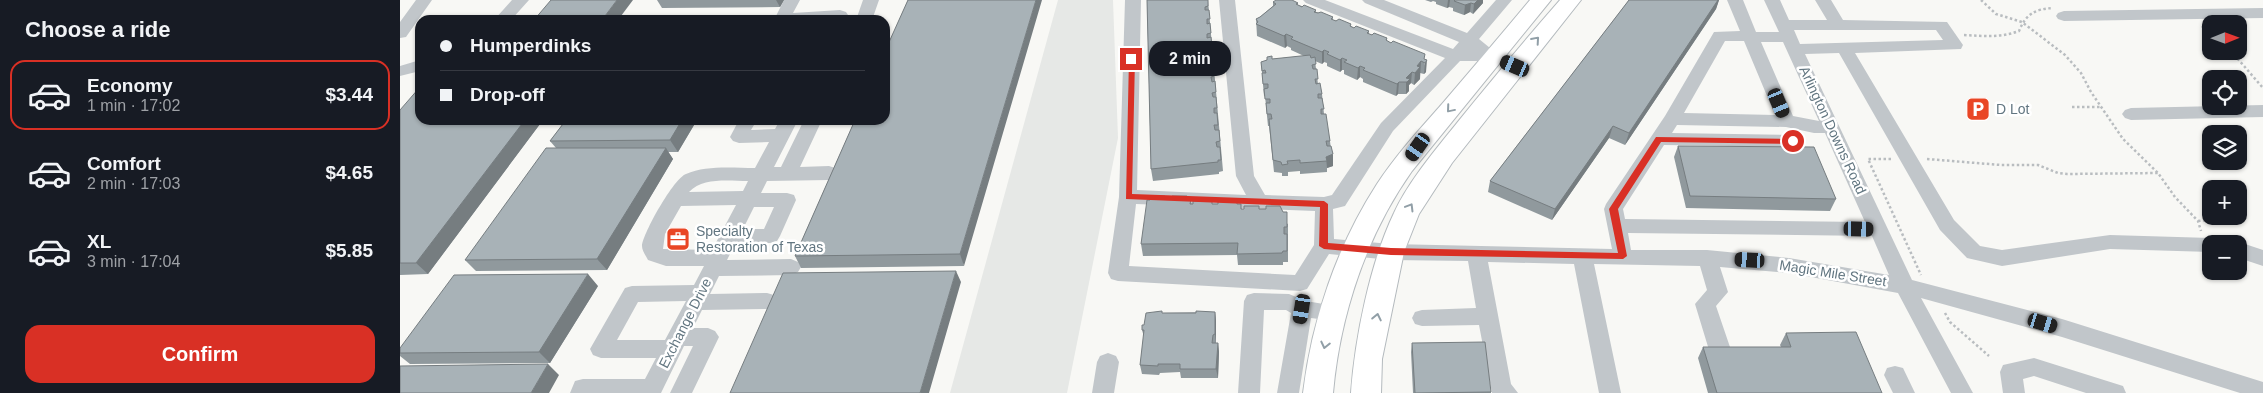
<!DOCTYPE html>
<html lang="en">
<head>
<meta charset="utf-8">
<style>
  body { margin:0; font-family:Arial,sans-serif; background:#242831; color:#f1f3f6; height:100vh; display:flex; flex-direction:column; font-size:19px; white-space:nowrap }
  * { box-sizing:border-box; margin:0 }
  p { font-size:16px; color:#9ea1a6 }
  .icon { flex:none; width:28px; height:28px; fill:none; stroke:currentColor; stroke-width:2; stroke-linecap:round; stroke-linejoin:round }
  .map { position:relative; flex:1; overflow:hidden }
  .details { display:flex; flex-direction:column; background:#171b24; width:400px }
  .details>* { flex:none }
  .guide { position:absolute; left:15px; top:15px; width:475px; height:110px; border-radius:15px; box-shadow:0 1px 4px #0004; display:grid; align-content:center; height:110px; padding:0 25px; background:#171b24 }
  .needle { width:32px; rotate:89deg }
  .buttons { position:absolute; left:1802px; top:15px; display:grid; gap:10px }
  .buttons a { display:grid; place-items:center; width:45px; height:45px; border-radius:10px; background:#171b24; box-shadow:0 1px 4px #0004; font-size:25px }
  .end { position:absolute; width:22px; height:22px; margin:-11px; border:6px solid #d93025; background:#fff; box-shadow:0 0 0 2px #fff }
  .from { border-radius:50% }
  .bubble { position:absolute; height:35px; border-radius:15px; background:#171b24; box-shadow:0 1px 4px #0004; font-size:16px; font-weight:600; line-height:35px; text-align:center }
  .car { position:absolute; width:15px; height:30px; margin:-15px -8px; border-radius:6px; box-shadow:0 0 4px 1px #0007; background:linear-gradient(#222 24%,#8ab4d8 0 40%,#222 0 76%,#8ab4d8 0 86%,#222 0) }
  .guide b { display:flex; align-items:center; gap:18px; height:48px; font-size:19px }
  .guide b+b { border-top:1px solid #363941 }
  .guide i { width:12px; height:12px; background:#f1f3f6 }
  ul { padding:0; list-style:none }
  li { display:flex; align-items:center; gap:15px; height:70px; margin:0 10px 8px; padding:0 15px; border:2px solid transparent; border-radius:15px }
  li div { flex:1 }
  li b { display:block; font-size:19px }
  li em { font-style:normal; font-weight:600 }
  li.on { border-color:#d93025 }
  li>.icon { width:45px; height:45px; stroke-width:1.5 }
  h2 { padding:0 25px; font-size:22px; line-height:60px }
  .cta { display:flex; gap:10px; margin-top:auto; padding:10px 25px }
  .cta a { flex:1; height:58px; border-radius:15px; background:#d93025; color:#fff; font-size:20px; font-weight:600; line-height:58px; text-align:center }
  main { display:flex; flex:1; min-height:0 }
  .map>svg:first-child { display:block }
  .built { fill:#e6e8e6 }
  .lines { fill:none; stroke-linecap:round; stroke-linejoin:round }
  .major-casing { stroke:#b4babe; stroke-width:2 }
  .path { stroke:#b9bdc0; stroke-width:2.5; stroke-dasharray:2.5 2.5; stroke-linecap:butt }
  .minor { fill:#c1c6ca; fill-rule:evenodd }
  .major { fill:#fff; fill-rule:evenodd }
  .wall { fill:#90999d }
  .shaded-wall { fill:#767d80 }
  .building { fill:#a8b2b7; stroke:#767d80 }
  .oneway { stroke:#919fa7 }
  .route { fill:#d93025 }
  .labels { text-anchor:middle; dominant-baseline:central; stroke-width:5; stroke-linejoin:round; paint-order:stroke }
  .poi-label { font-size:14px; fill:#627681; stroke:#fff; text-anchor:start }
  .street-label { font-size:14px; fill:#627681; stroke:#fff }
</style>
</head>
<body>
<main>
<section class="details">
<h2>Choose a ride</h2>
<ul>
<li class="on"><svg class="icon" aria-label="car" viewBox="0 0 24 24"><path d="M5 17H2v-5l4-1 3-4h7l3 4 3 1v5h-3M9 17h6M6 11h13"/><circle cx="7" cy="17" r="2"/><circle cx="17" cy="17" r="2"/></svg><div><b>Economy</b><p>1 min · 17:02</p></div><em>$3.44</em></li>
<li><svg class="icon" aria-label="car" viewBox="0 0 24 24"><path d="M5 17H2v-5l4-1 3-4h7l3 4 3 1v5h-3M9 17h6M6 11h13"/><circle cx="7" cy="17" r="2"/><circle cx="17" cy="17" r="2"/></svg><div><b>Comfort</b><p>2 min · 17:03</p></div><em>$4.65</em></li>
<li><svg class="icon" aria-label="car" viewBox="0 0 24 24"><path d="M5 17H2v-5l4-1 3-4h7l3 4 3 1v5h-3M9 17h6M6 11h13"/><circle cx="7" cy="17" r="2"/><circle cx="17" cy="17" r="2"/></svg><div><b>XL</b><p>3 min · 17:04</p></div><em>$5.85</em></li>
</ul>
<div class="cta"><a>Confirm</a></div>
</section>
<div class="map">
<svg width="1863" height="393" viewBox="0 0 1863 393">
  <rect width="100%" height="100%" fill="#f8f8f5"/>
  <!-- built -->
  <path class="built" d="M658 0H713L718 138 667 393H550Z"/>
  <g class="lines">
    <!-- major casing -->
    <g class="major-casing">
      <path id="major" d="M1130 0H1151L1012 171C966 236 940 315 933 393H903C912 319 937 246 977 184 996 155 1019 130 1042 104 1071 70 1101 35 1130 0Z
        M1160 0H1181L1052 163 1019 214 1004 252 982 359 981 393H951C955 338 970 263 994 213 1008 182 1036 149 1057 123 1091 81 1125 40 1160 0Z"/>
    </g>
    <!-- path -->
    <path class="path" d="M1581 0 1596 14 1622 22 1665 55 1681 73 1691 92 1723 139 1758 173 1775 197 1798 221 1801 231
      M1802 26 1811 35
      M1564 35C1584 36 1600 38 1619 31 1626 14 1635 9 1653 8
      M1831 51 1863 88
      M1672 107H1701
      M1491 159H1468L1521 275
      M1527 159 1601 165H1638L1658 173 1667 174 1758 173
      M1798 221 1831 218
      M1545 313 1550 322 1589 356"/>
    <!-- minor -->
    <path class="minor" d="M16 0H32L6 37 0 38V22Z
      M112 0H129L111 20H94Z
      M384 0H400L393 13 440 10 446 12 448 15 446 18 437 20H376L375 18Z
      M463 0H479L472 20H456Z
      M725 0H741L737 190 846 195 836 176 819 0H835L854 176 865 195 924 197 932 195 981 123 1045 58 906 3 903 0H925L1053 49 1059 42 965 3 962 0H984L1067 33 1096 0H1112L1079 39 1101 57 1099 61H1060L993 131 945 206 933 209 934 239 991 244 1212 249 1204 209 1206 204 1265 116 1314 32 1340 31 1327 0H1343L1356 32H1379L1364 0H1380L1389 20H1427L1415 0H1431L1443 20 1547 22 1563 45 1561 49 1455 53 1554 220 1580 246 1602 250 1710 235 1811 238 1818 240 1820 244H1811V252L1710 249 1602 266 1567 258 1540 230 1439 53 1405 54 1512 280 1662 319 1863 382V393H1840L1662 337 1521 298 1573 393H1551L1498 293 1389 273 1320 267 1328 292 1316 306 1331 350 1328 356 1320 359 1312 356 1309 350 1295 304 1307 290 1300 266 1194 264 1221 393H1199L1174 264 1088 262 1111 384 1118 393H1092L1079 325 1022 326 1015 324 1012 318 1015 312 1022 310 1076 308 1068 261 991 260 929 254 907 289 900 291 718 281 711 279 708 273 719 197ZM1394 30H1536L1543 40 1400 44ZM1325 41H1344L1375 115 1284 113ZM1361 42H1383L1419 121 1393 116ZM1277 125 1386 127 1414 133H1425L1465 222 1225 219 1223 209 1264 145 1393 147 1399 145 1402 141 1399 137 1393 135 1272 133ZM736 204 915 211 914 245 895 275 729 266ZM1228 233 1472 236 1489 275 1389 258 1307 250H1231Z
      M1863 8V18L1664 21 1658 19 1656 16 1658 13 1664 11Z
      M20 60V71L0 76V66Z
      M1863 105V117L1731 120 1725 118 1722 114 1725 110 1731 108Z
      M339 120H357L351 130 375 129 380 120H398L374 167H381L404 120H422L400 167 429 166 435 168 438 173 435 178 429 180 367 181 361 193H387L394 195 396 200 380 236 377 241 370 243 335 244 327 260 391 259 398 262 401 267 398 272 391 275 319 276 310 294 367 293 374 295 377 301 374 307 367 309 302 310 293 328H308L315 331 319 337 292 393H270L293 346H284L261 393H170L175 381 183 379H245L256 358H201L193 355 190 349 225 288 232 286 294 285 304 266H266L248 260C246 256 242 251 242 246 243 233 274 178 286 174 306 165 333 168 355 168L369 142 339 143 333 141 330 137ZM348 181 343 191 289 192C303 177 329 181 348 181ZM336 205 312 250 263 249 265 234 281 206ZM354 207H374L364 229H343ZM286 301 265 340H217L238 302Z
      M1839 242 1863 250V266L1839 258V244H1835Z
      M854 293 889 294 906 301 941 307 944 313 941 319 934 321 911 318 899 393H877L891 313 886 310H864L860 393H838L844 301 847 295Z
      M708 353 716 356 719 362 714 393H692L697 362 700 356Z
      M1634 358 1723 386 1726 393H1686L1634 376 1623 379 1625 393H1603L1600 372 1603 365Z
      M1495 366 1503 368 1515 393H1493L1484 375 1487 368Z"/>
    <!-- major -->
    <use href="#major" class="major"/>
  </g>
  <!-- wall -->
  <path class="wall" d="M257 0H384L380 7 262 8Z
    M508 0 564 266 401 268 395 256Z
    M747 0H808L823 171 819 172V174L753 181 751 169Z
    M1025 0H1083V3L1073 14 1070 12 1064 15 1053 11V8L1049 7 1047 8 1036 4V2L1033 1 1031 2Z
    M1229 0H1319L1316 9 1225 145 1209 138 1152 220 1088 192 1090 181Z
    M873 2 898 3V5L916 10V12L933 17V20L951 24V26L954 28 969 31V34L987 38V41L1024 59 1026 72 1024 74 1020 73V79L1014 85 1011 83 1009 85V91L1006 94H998L996 96 963 82V79L960 77 957 80 944 74V70H942L940 72 927 66V63L924 62 922 64 915 61 918 84 922 94 924 114 930 141 933 166 927 168V172L900 174V171L888 172V176H882V173L874 172 869 126H868L865 96H864L861 62 872 59 904 56 891 50V48L887 46 885 48 857 36 856 19 860 17 873 6Z
    M0 110 20 120H143L28 274 0 275Z
    M166 120H297L278 152H268L273 159 207 270 76 271 65 260 156 148 150 141Z
    M1278 146 1436 199 1430 211 1286 208 1274 157Z
    M765 196V199H787L792 204 812 201V204H837L842 209H859L888 224V262H883V265H838L837 255 743 256 741 244 750 200Z
    M198 286 150 363 10 364 0 356V348Z
    M815 312 816 321V343H818L819 352 818 378H781L780 372 760 373 759 375 742 374 740 365 744 337 742 330 744 325 763 313Z
    M1386 333 1482 393H1308L1298 358 1303 347H1381L1380 345Z
    M1012 343 1091 392V393H1013L1011 352Z"/>
  <!-- shaded-wall -->
  <path class="shaded-wall" d="M217 0H233L218 20H202Z
    M376 0H384L380 7Z
    M636 0H642L564 266 560 254Z
    M1048 0H1050L1049 7 1047 8Z
    M1078 0H1083V3L1073 14 1074 4Z
    M1318 0H1319L1316 9 1225 145 1229 133Z
    M1071 3 1070 12 1064 15 1065 5Z
    M886 34 887 46 885 48 884 36Z
    M924 50V62L922 64V52Z
    M942 58V70L940 72V60Z
    M1027 60 1026 72 1024 74 1025 63Z
    M1021 61 1020 79 1014 85 1015 73 1017 66Z
    M960 66V77L957 80 958 68Z
    M1012 72 1011 83 1009 85V91L1006 94V78Z
    M999 82 998 94 996 96 997 84Z
    M125 120H143L28 274 16 263Z
    M282 120H297L278 152 270 140Z
    M1213 126 1209 138 1152 220 1155 209Z
    M266 148 273 159 207 270 197 259Z
    M933 154V166L927 168 926 157Z
    M556 271 561 282 529 393H520Z
    M188 274 198 286 150 363 139 352Z
    M815 312 816 321V343L815 334Z
    M818 343 819 352 818 378 816 369Z
    M148 364 159 375 149 393H131Z"/>
  <!-- building -->
  <path class="building" d="M151 0H217L202 20H134Z
    M508 0H636L560 254 395 256 455 120H485V51Z
    M747 0H808V6L805 7V10H809L810 19H807V24L810 23 811 33 807 34V38L811 37 812 47H809L810 52 812 51 814 76 811 77 812 82 815 81 816 92 812 93 813 97H816L817 108H814V113H817L818 125H814L815 130H819L820 141 816 142 817 147H820L821 160H818V162L751 169Z
    M876 0H892L898 3 896 4 902 7 904 5 916 10 914 12 918 13 921 12 933 17 931 19 936 21 939 19 951 24 950 26 954 28 956 26 969 31 967 33 972 35 974 33 987 38 986 40 991 43 993 41 1025 54 1024 59 1027 60 1025 63 1021 61 1017 66 1020 67 1015 73 1012 72 1006 78 1010 79 1007 82H999L997 84 963 70 965 68 960 66 958 68 944 62 947 60 942 58 940 60 927 54 929 52 924 50 922 52 891 39 893 37 886 34 884 36 856 24 858 22 856 19 860 17 876 4 873 2Z
    M1055 0H1078L1074 4 1071 3 1065 5 1054 1Z
    M1229 0H1318L1229 133 1213 126 1155 209 1090 181Z
    M366 16 364 20H238L240 17Z
    M910 55 911 58 915 57 916 64 912 65 913 69H917L918 79H915L916 84 920 83 922 94H918V98H922L924 109H921V114H926L930 141H926L927 146H931L933 154 926 157 927 161 900 163V160L887 161 888 164 882 165 881 162 873 160 869 119H872L871 114H867L866 103H870V99H865L864 89 868 88V84H863L862 73H866L865 70 862 71 861 62 867 60V57L872 56V59Z
    M20 87V120H125L16 263H0V110Z
    M166 120H282L270 140 150 141Z
    M1278 146 1414 147 1436 199 1290 196Z
    M146 148H266L197 259 65 260Z
    M750 196H765L764 199H771L772 196H787L786 199H791L790 204H793V201H812V204H818V201L837 200V204H841V209H844V206H859V209H866V206H880L883 212H887V227H884V234H887V251H883L882 253 837 254 838 243 741 244 747 200H750Z
    M556 271 520 393H330L383 273Z
    M188 274 139 352 0 353V348L54 275Z
    M762 311V313H796V311L815 312V334L813 335 812 343H818L816 369H780V364H758V366L740 365 744 330H742V325H744L746 313Z
    M1456 332 1482 393H1317L1303 347H1391L1386 333Z
    M1085 342 1091 392 1015 393 1012 343Z
    M148 364 131 393H0V366Z"/>
  <!-- one-way arrows -->
  <defs><path id="oneway-chevron" d="M-2-3.5L2.5 0L-2 3.5" fill="none" stroke-width="1.6" stroke-linecap="round" stroke-linejoin="round" transform="scale(1.25)"/></defs>
  <g class="oneway">
    <use href="#oneway-chevron" transform="translate(1136 40) rotate(-49)"/>
    <use href="#oneway-chevron" transform="translate(1050 109) rotate(130)"/>
    <use href="#oneway-chevron" transform="translate(1010 207) rotate(-59)"/>
    <use href="#oneway-chevron" transform="translate(977 317) rotate(-78)"/>
    <use href="#oneway-chevron" transform="translate(925 345) rotate(103)"/>
  </g>
  <!-- route -->
  <path class="route" d="M729 57 735 59 732 194 924 201 928 204V243L991 248 1218 253 1209 209 1256 137 1393 139 1397 141 1393 144 1261 142 1218 209 1227 256 1223 259 991 255 924 249 919 246 920 207 726 199Z"/>
  <!-- icons -->
  <defs>
    <g id="parking-square" transform="scale(1.25)"><rect x="-9" y="-9" width="18" height="18" rx="4" fill="#e94625" stroke="#fff"/><path d="M-3.5-5.5H1a3.5 3.5 0 0 1 0 7H-1V5.5H-3.5ZM-1-3.4V-.6H.8a1.4 1.4 0 0 0 0-2.8Z" fill="#fff"/></g>
    <g id="office-square" transform="scale(1.25)"><rect x="-9" y="-9" width="18" height="18" rx="4" fill="#e94625" stroke="#fff"/><path d="M-6-3h4V-5.5h4V-3h4V5H-6ZM-1-4.5V-3h2v-1.5ZM-6 0V1H6V0Z" fill="#fff"/></g>
  </defs>
  <g fill-rule="evenodd">
    <use href="#parking-square" x="1578" y="109"/>
    <use href="#office-square" x="278" y="239"/>
  </g>
  <g class="labels">
    <!-- poi labels -->
    <g class="poi-label">
      <text x="1596" y="109">D Lot</text>
      <text x="296" y="231">Specialty<tspan x="296" dy="16">Restoration of Texas</tspan></text>
    </g>
    <!-- street labels -->
    <g class="street-label">
      <text transform="translate(1433 130) rotate(65)">Arlington Downs Road</text>
      <text transform="translate(1433 273) rotate(9)">Magic Mile Street</text>
      <text transform="translate(285 323) rotate(-63)">Exchange Drive</text>
    </g>
  </g>
</svg>
<div class="buttons">
<a><svg class="needle" viewBox="-14 -14 28 28"><path d="M0-13l5 13h-10z" fill="#e53935"/><path d="M0 13l5-13h-10z" fill="#9ea1a6"/></svg></a>
<a><svg class="icon" aria-label="locate" viewBox="0 0 24 24"><circle cx="12" cy="12" r="6"/><path d="M12 2v4M12 18v4M2 12h4M18 12h4"/></svg></a>
<a><svg class="icon" aria-label="layers" viewBox="0 0 24 24"><path d="M12 4l9 5-9 5-9-5zM3 14l9 5 9-5"/></svg></a>
<a>+</a>
<a>−</a>
</div>
<i class="end from" style="left:1393px;top:141px"></i>
<i class="end" style="left:731px;top:59px"></i>
<div class="bubble" style="left:749px;top:41px;width:82px">2 min</div>
<i class="car" style="left:1115px;top:66px;rotate:293deg"></i>
<i class="car" style="left:1379px;top:103px;rotate:157deg"></i>
<i class="car" style="left:1018px;top:147px;rotate:215deg"></i>
<i class="car" style="left:1459px;top:229px;rotate:91deg"></i>
<i class="car" style="left:1350px;top:260px;rotate:273deg"></i>
<i class="car" style="left:902px;top:309px;rotate:189deg"></i>
<i class="car" style="left:1643px;top:323px;rotate:107deg"></i>
<div class="guide">
<b><i class="from"></i>Humperdinks</b>
<b><i></i>Drop-off</b>
</div>
</div>
</main>
</body>
</html>
